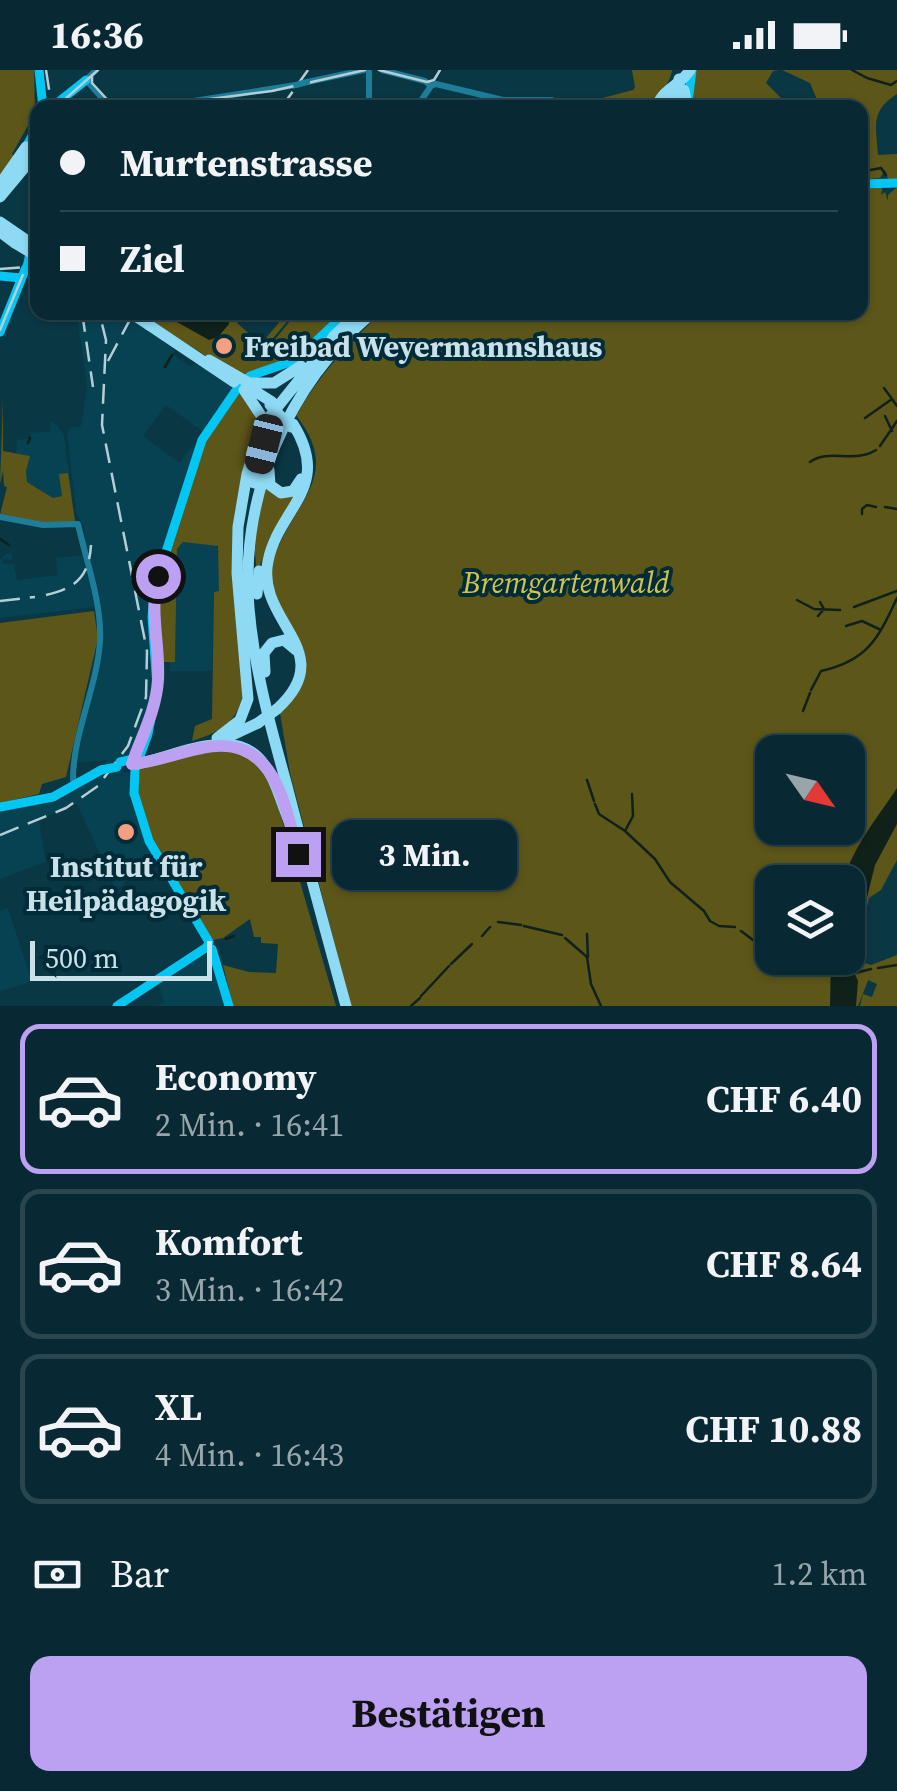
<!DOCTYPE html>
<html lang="de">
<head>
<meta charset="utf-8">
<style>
  body { margin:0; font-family:"Source Serif 4",serif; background:#11313b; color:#f1f3f6; height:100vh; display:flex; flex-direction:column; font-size:38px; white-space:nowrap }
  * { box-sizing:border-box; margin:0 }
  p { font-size:32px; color:#98a6ac }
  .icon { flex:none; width:55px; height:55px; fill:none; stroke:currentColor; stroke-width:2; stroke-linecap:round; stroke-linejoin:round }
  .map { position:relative; height:936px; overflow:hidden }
  .side { display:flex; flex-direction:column; background:#082933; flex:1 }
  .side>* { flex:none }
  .hud { position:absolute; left:30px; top:30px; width:838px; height:220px; border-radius:20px; box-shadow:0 2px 8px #0004,0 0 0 2px #29454e; display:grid; align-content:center; height:220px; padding:0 30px; background:#082933 }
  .needle { width:65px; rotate:124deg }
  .fabs { position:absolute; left:755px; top:665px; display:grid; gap:20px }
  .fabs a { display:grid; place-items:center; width:110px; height:110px; border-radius:20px; background:#082933; box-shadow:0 2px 8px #0004,0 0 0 2px #29454e; font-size:50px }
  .scale { position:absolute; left:30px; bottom:25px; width:182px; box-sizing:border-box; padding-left:10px; border:5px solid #cbe1e9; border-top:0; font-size:28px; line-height:35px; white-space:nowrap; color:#cbe1e9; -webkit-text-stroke:8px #002c39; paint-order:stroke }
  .end { position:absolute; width:45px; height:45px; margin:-22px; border:12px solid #bca0f2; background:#111; box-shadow:0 0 0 5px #111 }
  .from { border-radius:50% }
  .bubble { position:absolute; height:70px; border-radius:20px; background:#082933; box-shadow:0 2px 8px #0004,0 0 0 2px #29454e; font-size:32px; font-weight:700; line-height:70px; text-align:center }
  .car { position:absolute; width:30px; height:60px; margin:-30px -15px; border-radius:12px; box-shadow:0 0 8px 2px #0007; background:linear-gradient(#222 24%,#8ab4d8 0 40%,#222 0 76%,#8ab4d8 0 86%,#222 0) }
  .hud b { display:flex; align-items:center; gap:35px; height:95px; font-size:38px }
  .hud b+b { border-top:2px solid #29454e }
  .hud i { width:25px; height:25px; background:#f1f3f6 }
  ul { padding:18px 0 0; list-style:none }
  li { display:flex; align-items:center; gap:30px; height:150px; margin:0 20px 15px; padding:0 10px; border:5px solid #29454e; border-radius:20px }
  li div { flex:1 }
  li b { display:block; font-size:38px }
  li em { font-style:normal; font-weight:700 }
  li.active { border-color:#bca0f2 }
  li>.icon { width:90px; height:90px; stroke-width:1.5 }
  .pay { display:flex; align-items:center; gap:25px; height:110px; padding:0 30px; font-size:38px }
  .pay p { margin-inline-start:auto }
  .action { display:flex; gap:20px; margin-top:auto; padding:20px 30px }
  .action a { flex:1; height:115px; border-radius:20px; background:#bca0f2; color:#111; font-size:40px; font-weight:700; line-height:115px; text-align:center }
  .status { display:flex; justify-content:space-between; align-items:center; height:70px; padding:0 50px; background:#082933; direction:ltr }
  .status svg { height:28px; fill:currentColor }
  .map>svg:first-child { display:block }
  .built { fill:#064252 }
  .green { fill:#5d5619; fill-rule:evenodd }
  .water { fill:#0f2119 }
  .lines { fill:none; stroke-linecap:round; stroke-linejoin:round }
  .stream { stroke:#0f2119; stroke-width:2.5 }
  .minor { stroke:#1e7e9a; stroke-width:6 }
  .major { stroke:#03c6f3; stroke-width:9 }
  .highway { stroke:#8edaf4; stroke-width:11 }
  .tram { stroke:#b5ced6; stroke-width:2.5 }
  .rail { stroke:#b5ced6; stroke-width:2.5; stroke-dasharray:20 10; stroke-linecap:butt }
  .minor-bridge { stroke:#1e7e9a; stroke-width:6 }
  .major-bridge { stroke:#03c6f3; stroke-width:9 }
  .highway-bridge { stroke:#8edaf4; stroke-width:11 }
  .route { stroke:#bca0f2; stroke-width:12 }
  .poi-dot { fill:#f2a080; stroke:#002c39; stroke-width:4 }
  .labels { text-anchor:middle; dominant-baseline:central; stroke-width:8; stroke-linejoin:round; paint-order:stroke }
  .poi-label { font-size:30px; font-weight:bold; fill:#cbe1e9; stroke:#002c39; text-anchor:start }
  .park-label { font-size:30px; font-style:italic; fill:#d3c448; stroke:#002c39 }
</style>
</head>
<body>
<div class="status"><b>16:36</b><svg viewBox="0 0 49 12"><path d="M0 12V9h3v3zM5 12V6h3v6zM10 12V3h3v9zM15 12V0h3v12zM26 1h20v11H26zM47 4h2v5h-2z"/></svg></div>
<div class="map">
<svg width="897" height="936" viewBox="0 0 897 936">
  <rect width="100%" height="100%" fill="#0a3744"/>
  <!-- built -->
  <path class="built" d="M61 243H137L179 273 172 284 190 296 198 293 238 318 205 363 166 335 143 366 180 393 191 377 197 382 189 404 148 645 131 683 123 687 114 700 128 703 130 720 157 789 121 806 125 815 115 819 77 733 39 750 46 792 0 809V739L56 732 88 713 108 690 73 693 100 570 91 515 94 537 0 548V490L6 483 13 484 11 490 3 489V494H14L17 510 58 505 56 488 83 485 85 459 76 441 67 363 70 358 81 356 87 315 78 253 60 246Z
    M50 351 56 354 64 365 72 425 53 428 27 412 26 389 16 384 17 370 31 368V363L51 361Z
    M183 472 214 474 219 480V522L214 523 212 601H170V592H175L177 479Z
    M8 838 31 909 25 914 0 921V841Z
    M209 882 227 936H156L164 933 159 914Z"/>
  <!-- green -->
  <path class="green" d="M0 0H34L35 43 12 84 16 88 0 111Z
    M632 0H672C670 16 657 23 652 37L570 38 576 30H595L633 20 635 17Z
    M695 0H779L773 1 766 13 790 37 690 38Z
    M782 0H897V24C870 41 876 56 878 85L897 84V111L888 109 885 100 880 108 860 110V103L866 101 860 99V38L814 37 816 27 810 13Z
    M883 116 881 125 885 122 888 131V125L897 117V790L881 820 869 828 855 890 871 895 897 885V936H860L863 924 872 927 877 914 868 910 871 903 858 936H351L290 703 280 643C345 581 266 557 270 498 271 490 275 484 278 477 301 426 340 402 296 345 320 305 347 274 381 243L860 242V117ZM772 682H848V758H772ZM772 812H848V888H772Z
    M137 242 241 243 237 253 261 274 287 243 290 248 264 279 260 275 258 277 265 282 290 251 292 243H345L295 289 237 306Z
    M239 321 257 344 259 355 236 442 245 617C237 652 226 660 192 671L195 656 212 649 214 522 219 521 218 476 183 472 177 479 175 592H161L156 565 155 530 205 369Z
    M3 327V381L30 386 26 401 27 412 53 428 62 426 59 404 68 403 75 451 54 454 0 445 7 417 4 416 3 401 0 414Z
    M303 413 269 469 257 505 254 472 264 418 272 420Z
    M94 541 98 568 66 707 42 714 39 724 0 733V553Z
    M224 680C255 684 260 696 274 722L336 936H233L223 895 249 902 276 903 278 874 261 873V867H254L250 849 223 868 213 870C182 821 127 760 140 698L185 684Z"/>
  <!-- water -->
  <path class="water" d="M179 242 227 243 229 254 218 267 209 270 177 252Z
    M897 718V754L875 795 856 872 853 900 858 911 856 936H830L831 888H848V812H843C854 775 876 750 897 718Z"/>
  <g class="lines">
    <!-- stream -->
    <path class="stream" d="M852 0 867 8 891 15 897 11
      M860 102 881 98 886 105
      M165 297 172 285
      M884 318 892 329
      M885 346 892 361
      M865 348 892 329 897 336
      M28 373 30 368
      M880 376 897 351
      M810 392C829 378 854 394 876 380
      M885 437 897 439
      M862 444V439L867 435 876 437
      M0 469 9 475
      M797 530 814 539 840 540
      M854 537 897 521
      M818 546 824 539 820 532
      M846 556 862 551 881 560
      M811 620 821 601C867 591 878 569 897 528
      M803 641 810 623
      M587 710 594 731
      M632 724 633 746 625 761 655 789 670 812 704 841 710 851 719 856 735 857
      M595 734 599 744 625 761
      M498 852 521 855
      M524 856 562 865
      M741 861 757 873 772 867
      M587 864 588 887
      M482 866 490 857
      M565 868 587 887 591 914 601 936
      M226 869 234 866
      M451 894 472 874
      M878 898 897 895
      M855 903 871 899
      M421 926 449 896
      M411 936 420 928"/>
    <!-- minor -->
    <path class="minor" d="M96 0 86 10 111 38
      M382 0 425 11 431 16
      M369 2V38
      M307 12 364 0
      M187 32 296 15
      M137 38 191 32
      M416 38 431 16 436 14 503 30H552L564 38
      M0 447 43 455 78 454C86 491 102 533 100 571 97 618 73 662 73 710"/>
    <!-- major -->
    <path class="major" d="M39 0 43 38
      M688 32 692 0
      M51 38 86 10
      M25 79 38 55
      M860 114 897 113
      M28 193 38 143
      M0 206 21 208
      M0 262 25 200
      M120 692 138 688
      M134 723 149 771 209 872
      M134 724 135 700 148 664 157 617 152 547 155 516 202 370 241 313 250 306 296 290 347 242
      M0 737 53 727 101 700
      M207 876 212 879 229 936
      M117 936 207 877"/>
    <!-- highway -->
    <path class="highway" d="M670 19 677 17 684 20 687 35
      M656 38C663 18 680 16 690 0
      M670 38 677 20
      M0 114 26 77
      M0 127 25 97 38 74
      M0 162 15 173
      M149 255 234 312
      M333 267 359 242
      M249 313H274L301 296
      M247 316 272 332
      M244 320 262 347
      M269 400 270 415 281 423 293 421 301 409
      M254 413 264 369
      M265 602 264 583 272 573 284 570 296 580
      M277 639C341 581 255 552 268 491 279 437 333 418 293 354
      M217 668 240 650 248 629 237 503 238 457 247 404 256 374 271 345 336 264
      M226 668 258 653
      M137 694C174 687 235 654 263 693 276 710 281 732 289 751
      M346 936C326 863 306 790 287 716 271 658 254 599 249 538 240 425 287 316 373 242"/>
    <!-- tram -->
    <path class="tram" d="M379 0 427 12 434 10 440 0
      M92 5V13L115 38
      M55 38 98 0
      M141 38 272 21 365 0
      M38 59 29 87 38 106
      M0 260 29 190 37 157 38 125"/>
    <!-- rail -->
    <path class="rail" d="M46 0 52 38
      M281 38 308 0
      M0 199 38 196
      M82 242 93 317
      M108 291 134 242
      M46 525C76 518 89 507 91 475
      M0 531 35 527
      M0 765 66 738 98 716 128 676 146 627 147 581 102 355 106 270 99 242"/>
    <!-- minor-bridge -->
    <path class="minor-bridge" d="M296 15 307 12"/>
    <!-- major-bridge -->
    <path class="major-bridge" d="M25 200 28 194
      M101 700 117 697"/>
    <!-- highway-bridge -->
    <path class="highway-bridge" d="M677 20 679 9
      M0 152 38 178
      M15 173 38 187
      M129 242 149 255
      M209 290 249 313
      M270 335 291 357
      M262 347 264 369
      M257 524 259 501
      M258 653 277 639"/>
  </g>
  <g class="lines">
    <!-- route -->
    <path class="route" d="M158 506C149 542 160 574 158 610 156 641 142 665 132 694 156 692 179 682 202 678 273 663 284 730 298 784"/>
  </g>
  <!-- markers -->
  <g class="poi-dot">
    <circle cx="224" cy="276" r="10"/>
    <circle cx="126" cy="762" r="10"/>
  </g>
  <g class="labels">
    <!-- poi labels -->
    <g class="poi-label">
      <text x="244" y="276">Freibad Weyermannshaus</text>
      <text x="126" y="796" text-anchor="middle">Institut für<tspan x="126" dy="34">Heilpädagogik</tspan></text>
    </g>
    <!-- park labels -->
    <g class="park-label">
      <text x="566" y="512">Bremgartenwald</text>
    </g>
  </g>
</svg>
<div class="fabs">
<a><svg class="needle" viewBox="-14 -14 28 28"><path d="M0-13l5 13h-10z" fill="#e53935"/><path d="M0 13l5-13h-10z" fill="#98a6ac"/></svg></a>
<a><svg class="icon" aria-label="layers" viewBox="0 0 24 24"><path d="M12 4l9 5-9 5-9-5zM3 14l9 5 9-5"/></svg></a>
</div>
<div class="scale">500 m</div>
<i class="end from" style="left:158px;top:506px"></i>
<i class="end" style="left:298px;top:784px"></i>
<div class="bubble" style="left:332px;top:750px;width:185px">3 Min.</div>
<i class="car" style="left:264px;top:374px;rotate:194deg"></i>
<div class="hud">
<b><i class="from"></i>Murtenstrasse</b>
<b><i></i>Ziel</b>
</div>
</div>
<section class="side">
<ul>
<li class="active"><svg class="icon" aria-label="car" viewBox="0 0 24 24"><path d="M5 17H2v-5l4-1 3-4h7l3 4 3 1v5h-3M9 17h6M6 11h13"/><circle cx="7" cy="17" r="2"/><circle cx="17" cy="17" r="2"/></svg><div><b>Economy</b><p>2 Min. · 16:41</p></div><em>CHF 6.40</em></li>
<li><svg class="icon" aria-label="car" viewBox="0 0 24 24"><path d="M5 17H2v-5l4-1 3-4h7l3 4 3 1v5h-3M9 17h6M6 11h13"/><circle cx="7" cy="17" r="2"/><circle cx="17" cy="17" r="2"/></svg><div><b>Komfort</b><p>3 Min. · 16:42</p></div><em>CHF 8.64</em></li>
<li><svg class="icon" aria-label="car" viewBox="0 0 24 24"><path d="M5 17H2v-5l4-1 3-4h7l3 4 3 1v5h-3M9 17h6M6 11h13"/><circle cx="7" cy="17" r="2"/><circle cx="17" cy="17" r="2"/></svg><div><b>XL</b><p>4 Min. · 16:43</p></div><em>CHF 10.88</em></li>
</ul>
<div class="pay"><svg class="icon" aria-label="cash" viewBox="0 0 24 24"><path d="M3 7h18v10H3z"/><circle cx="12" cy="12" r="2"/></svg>Bar<p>1.2 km</p></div>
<div class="action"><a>Bestätigen</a></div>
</section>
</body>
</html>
